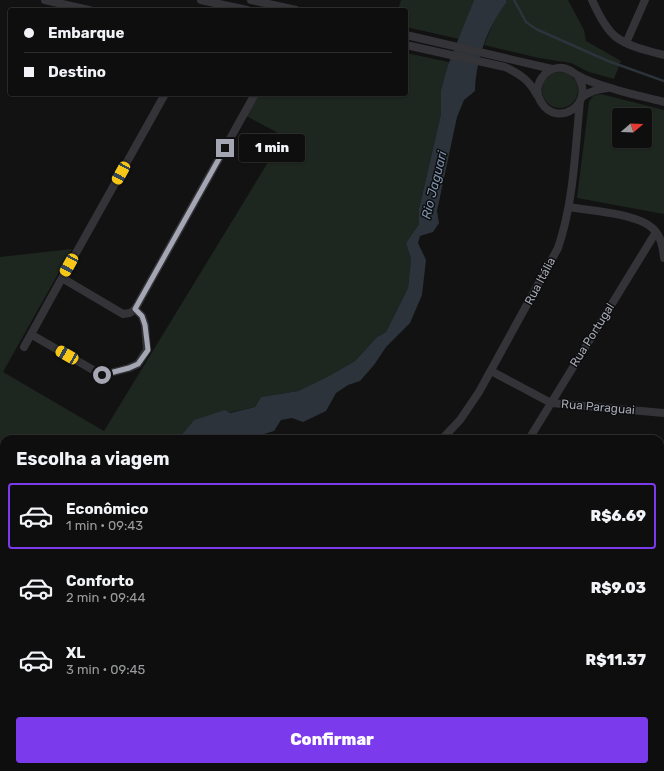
<!DOCTYPE html>
<html lang="pt">
<head>
<meta charset="utf-8">
<style>
  body { margin:0; font-family:Rubik,sans-serif; background:#1c1c1c; color:#f1f3f6; height:100vh; display:flex; flex-direction:column; font-size:15px; white-space:nowrap }
  * { box-sizing:border-box; margin:0 }
  p { font-size:13px; color:#9b9c9e }
  .icon { flex:none; width:22px; height:22px; fill:none; stroke:currentColor; stroke-width:2; stroke-linecap:round; stroke-linejoin:round }
  .map { position:relative; flex:1; overflow:hidden }
  .drawer { position:absolute; left:0px; top:435px; width:664px; height:336px; display:flex; flex-direction:column; background:#0e0e0e; border-radius:12px 12px 0 0; box-shadow:0 1px 3px #0004,0 0 0 1px #2e2e2e }
  .drawer>* { flex:none }
  .hud { position:absolute; left:8px; top:8px; width:400px; height:88px; border-radius:4px; box-shadow:0 1px 3px #0004,0 0 0 1px #2e2e2e; display:grid; align-content:center; height:88px; padding:0 16px; background:#0e0e0e }
  .needle { width:26px; rotate:71deg }
  .fabs { position:absolute; left:612px; top:108px; display:grid; gap:8px }
  .fabs a { display:grid; place-items:center; width:40px; height:40px; border-radius:4px; background:#0e0e0e; box-shadow:0 1px 3px #0004,0 0 0 1px #2e2e2e; font-size:20px }
  .end { position:absolute; width:18px; height:18px; margin:-9px; border:5px solid #a4a7b3; background:#111; box-shadow:0 0 0 2px #111 }
  .from { border-radius:50% }
  .bubble { position:absolute; height:28px; border-radius:4px; background:#0e0e0e; box-shadow:0 1px 3px #0004,0 0 0 1px #2e2e2e; font-size:13px; font-weight:800; line-height:28px; text-align:center }
  .car { position:absolute; width:12px; height:24px; margin:-12px -6px; border-radius:5px; box-shadow:0 0 3px 1px #0007; background:linear-gradient(#f5c518 24%,#345 0 40%,#f5c518 0 76%,#345 0 86%,#f5c518 0) }
  .hud b { display:flex; align-items:center; gap:14px; height:38px; font-size:15px }
  .hud b+b { border-top:1px solid #2e2e2e }
  .hud i { width:10px; height:10px; background:#f1f3f6 }
  ul { padding:0; list-style:none }
  li { display:flex; align-items:center; gap:12px; height:66px; margin:0 8px 6px; padding:0 8px; border:2px solid transparent; border-radius:4px }
  li div { flex:1 }
  li b { display:block; font-size:15px }
  li em { font-style:normal; font-weight:800 }
  li.selected { border-color:#7c3aed }
  li>.icon { width:36px; height:36px; stroke-width:1.5 }
  h2 { padding:0 16px; font-size:18px; line-height:48px }
  .action { display:flex; gap:8px; margin-top:auto; padding:8px 16px }
  .action a { flex:1; height:46px; border-radius:4px; background:#7c3aed; color:#fff; font-size:16px; font-weight:800; line-height:46px; text-align:center }
  .map>svg:first-child { display:block }
  .green { fill:#1e2620; fill-rule:evenodd }
  .water { fill:#2c333b }
  .lines { fill:none; stroke-linecap:round; stroke-linejoin:round }
  .stream { stroke:#2c333b; stroke-width:2.5 }
  .river { stroke:#2c333b; stroke-width:14 }
  .path { stroke:#393a3f; stroke-width:1.5; stroke-dasharray:2 3; stroke-linecap:butt }
  .minor { stroke:#333338; stroke-width:8 }
  .major { stroke:#4f5057; stroke-width:10 }
  .rail { stroke:#4c4d53; stroke-width:2.5; stroke-dasharray:5 4; stroke-linecap:butt }
  .route { stroke:#a4a7b3; stroke-width:5 }
  .labels { text-anchor:middle; dominant-baseline:central; stroke-width:3; stroke-linejoin:round; paint-order:stroke }
  .street-label { font-size:12px; fill:#a4a7b3; stroke:#0d0d0e }
  .water-label { font-size:13px; font-style:italic; fill:#7c92ad; stroke:#0d0d0e }
</style>
</head>
<body>
<div class="map">
<svg width="664" height="771" viewBox="0 0 664 771">
  <rect width="100%" height="100%" fill="#121213"/>
  <!-- green -->
  <path class="green" d="M401 0H474L459 39 406 27V10H398Z
    M506 0H568L584 30 586 41 621 61 614 79 589 72 571 63 539 58 484 45 496 16 507 2Z
    M406 53 449 62 441 90V114L419 209V224L406 243 411 259 408 288 386 332 377 337 355 361 329 376 298 391 261 397 255 407 194 420 178 439H4V537L0 539V257L72 249 3 372 104 431 284 136 246 116 258 94H406Z
    M542 90a18 18 0 1 1 36 0a18 18 0 1 1-36 0Z
    M601 94 664 110V214L577 198 589 102 593 96ZM619 115H645V141H619Z
    M664 491V551L660 557V495Z
    M553 767H625L624 771H553Z"/>
  <!-- water -->
  <path class="water" d="M474 0H506L507 2C487 27 476 60 475 91L464 100 457 117 437 211 439 223 433 232 420 236 418 243 426 260 422 295 410 323 386 347 374 365 360 381 348 385 336 393 326 411 303 422 292 418 281 420 274 431 247 439H178L194 420 225 410 230 413 255 407 261 397 298 391 329 376 355 361 377 337 386 332 408 288 411 259 406 243 419 224V209L441 114V90L448 65Z"/>
  <g class="lines">
    <!-- stream -->
    <path class="stream" d="M514 0 526 22 536 29 608 61 664 81"/>
    <!-- river -->
    <path class="river" d="M0 551 4 550"/>
    <!-- path -->
    <path class="path" d="M660 509 664 513
      M660 545 664 538"/>
    <!-- minor -->
    <path class="minor" d="M45 0 89 10
      M201 0 247 10
      M251 0 296 10
      M592 0C597 11 607 30 616 37 629 47 649 51 664 55
      M406 35 552 69
      M626 43 645 0
      M406 45 505 67C520 74 529 80 537 95
      M577 75C597 104 557 129 541 102 531 86 545 66 563 68 569 69 572 72 577 75 587 81 600 85 611 88 628 94 646 97 664 102
      M165 94 62 278 123 314 130 313 135 309 255 94
      M582 97C590 91 597 89 608 88
      M569 207C591 211 643 213 656 232 662 239 663 250 664 258
      M32 335 102 375 129 368 138 364 147 350 145 325 142 316 135 309
      M24 347 62 278
      M491 371 551 403 664 413
      M442 439 460 420 479 392 558 248C574 201 575 150 580 101
      M529 439 656 232
      M660 457 664 453
      M660 614 664 604
      M660 643 664 644
      M660 657 664 659
      M4 758V759
      M12 767 15 771
      M278 767 282 771
      M396 767 399 771
      M133 771 137 767
      M417 771 421 767
      M528 771V767
      M645 771V767"/>
    <!-- major -->
    <path class="major" d="M660 485 664 482
      M660 567 664 559
      M550 771V767
      M630 771V767"/>
    <!-- rail -->
    <path class="rail" d="M620 771V767"/>
  </g>
  <g class="lines">
    <!-- route -->
    <path class="route" d="M102 375 129 368 138 364 148 350 145 325 142 316 135 309 225 148"/>
  </g>
  <g class="labels">
    <!-- street labels -->
    <g class="street-label">
      <text transform="translate(540 281) rotate(-62)">Rua Itália</text>
      <text transform="translate(592 335) rotate(-58)">Rua Portugal</text>
      <text transform="translate(598 407) rotate(5)">Rua Paraguai</text>
    </g>
    <!-- water labels -->
    <g class="water-label">
      <text transform="translate(434 185) rotate(-76)">Rio Jaguari</text>
    </g>
  </g>
</svg>
<div class="fabs">
<a><svg class="needle" viewBox="-14 -14 28 28"><path d="M0-13l5 13h-10z" fill="#e53935"/><path d="M0 13l5-13h-10z" fill="#9b9c9e"/></svg></a>
</div>
<i class="end from" style="left:102px;top:375px"></i>
<i class="end" style="left:225px;top:148px"></i>
<div class="bubble" style="left:239px;top:134px;width:66px">1 min</div>
<i class="car" style="left:121px;top:173px;rotate:209deg"></i>
<i class="car" style="left:69px;top:265px;rotate:209deg"></i>
<i class="car" style="left:67px;top:355px;rotate:300deg"></i>
<div class="hud">
<b><i class="from"></i>Embarque</b>
<b><i></i>Destino</b>
</div>
<section class="drawer">
<h2>Escolha a viagem</h2>
<ul>
<li class="selected"><svg class="icon" aria-label="car" viewBox="0 0 24 24"><path d="M5 17H2v-5l4-1 3-4h7l3 4 3 1v5h-3M9 17h6M6 11h13"/><circle cx="7" cy="17" r="2"/><circle cx="17" cy="17" r="2"/></svg><div><b>Econômico</b><p>1 min · 09:43</p></div><em>R$6.69</em></li>
<li><svg class="icon" aria-label="car" viewBox="0 0 24 24"><path d="M5 17H2v-5l4-1 3-4h7l3 4 3 1v5h-3M9 17h6M6 11h13"/><circle cx="7" cy="17" r="2"/><circle cx="17" cy="17" r="2"/></svg><div><b>Conforto</b><p>2 min · 09:44</p></div><em>R$9.03</em></li>
<li><svg class="icon" aria-label="car" viewBox="0 0 24 24"><path d="M5 17H2v-5l4-1 3-4h7l3 4 3 1v5h-3M9 17h6M6 11h13"/><circle cx="7" cy="17" r="2"/><circle cx="17" cy="17" r="2"/></svg><div><b>XL</b><p>3 min · 09:45</p></div><em>R$11.37</em></li>
</ul>
<div class="action"><a>Confirmar</a></div>
</section>
</div>
</body>
</html>
